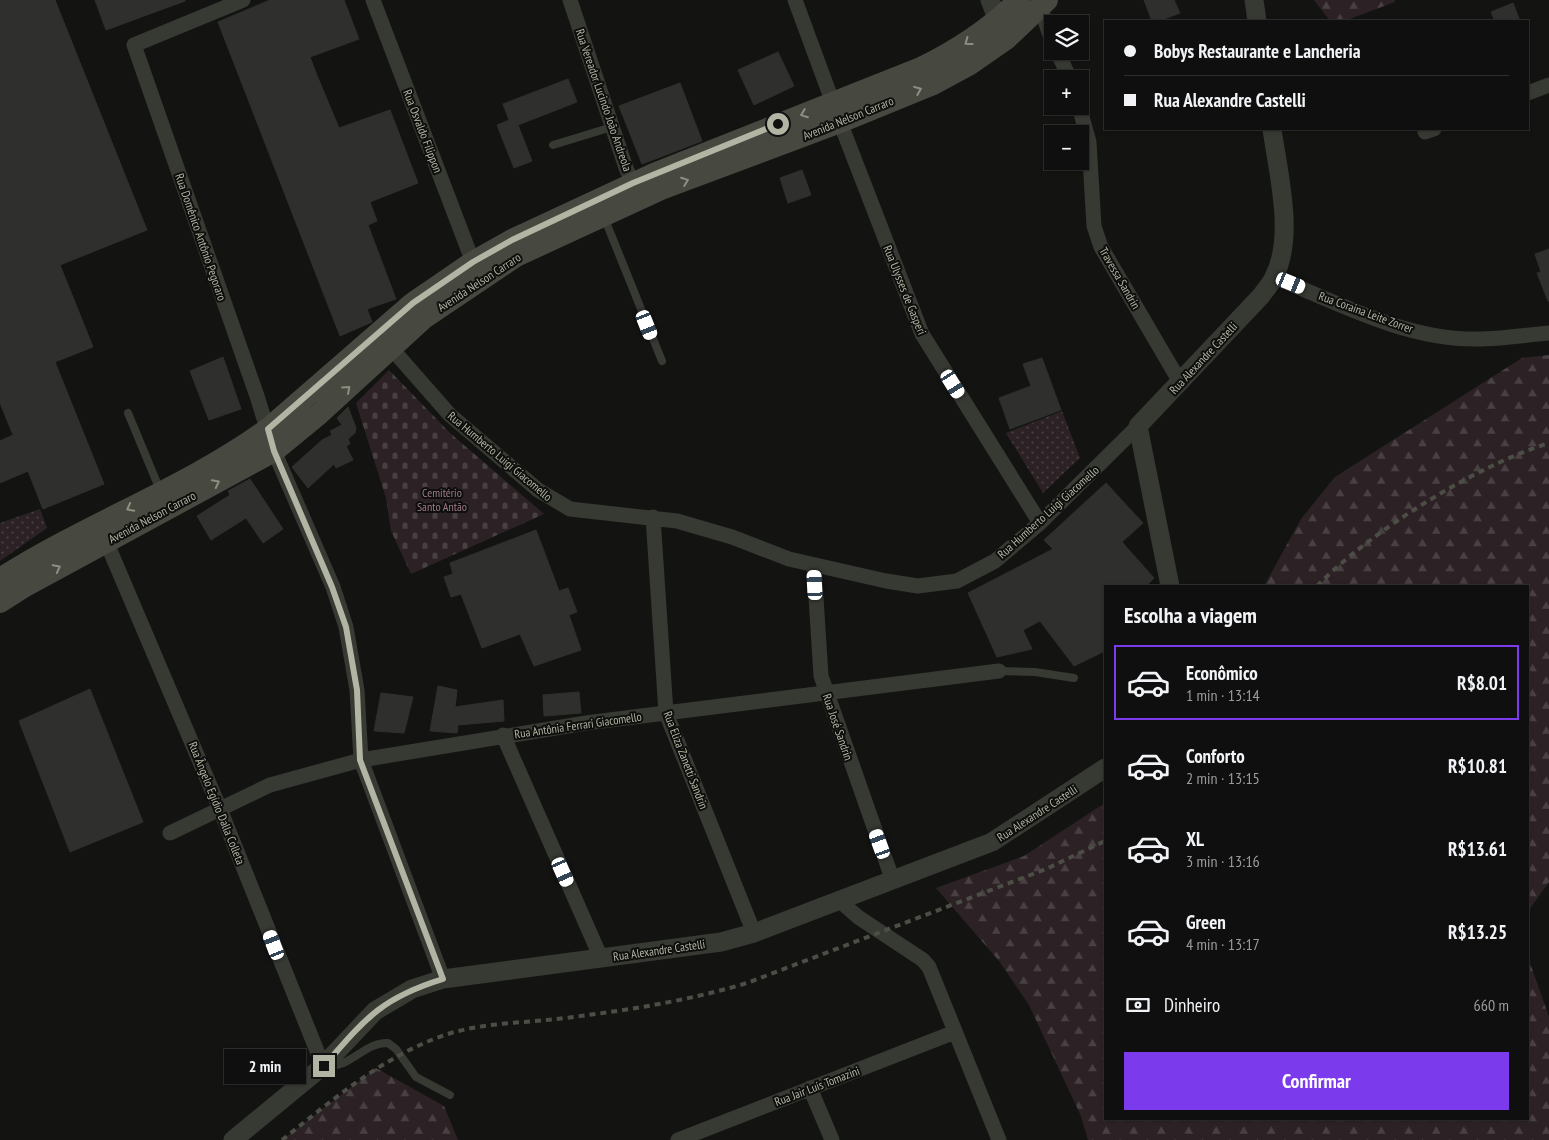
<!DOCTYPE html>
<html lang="pt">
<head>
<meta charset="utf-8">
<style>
  body { margin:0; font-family:"PT Sans Narrow",sans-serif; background:#171817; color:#f1f3f6; height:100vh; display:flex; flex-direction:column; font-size:19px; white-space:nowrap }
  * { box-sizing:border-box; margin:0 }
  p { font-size:16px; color:#9b9c9e }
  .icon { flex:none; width:28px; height:28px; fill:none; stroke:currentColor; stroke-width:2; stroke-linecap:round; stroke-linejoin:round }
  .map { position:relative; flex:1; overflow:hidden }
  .panel { position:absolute; left:1104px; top:585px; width:425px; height:535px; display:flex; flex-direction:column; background:#0e0f0e; border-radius:0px; box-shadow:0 1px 4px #0004,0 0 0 1px #2e2f2e }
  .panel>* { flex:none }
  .hud { position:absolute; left:1104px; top:20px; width:425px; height:110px; border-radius:0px; box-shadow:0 1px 4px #0004,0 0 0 1px #2e2f2e; display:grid; align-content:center; height:110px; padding:0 20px; background:#0e0f0e }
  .buttons { position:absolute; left:1044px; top:15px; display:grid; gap:10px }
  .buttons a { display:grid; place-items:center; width:45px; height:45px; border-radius:0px; background:#0e0f0e; box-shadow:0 1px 4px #0004,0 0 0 1px #2e2f2e; font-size:25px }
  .end { position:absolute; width:22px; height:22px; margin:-11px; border:6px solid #b2b5a3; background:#111; box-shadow:0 0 0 2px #111 }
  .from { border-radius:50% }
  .bubble { position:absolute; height:35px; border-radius:0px; background:#0e0f0e; box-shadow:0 1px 4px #0004,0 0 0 1px #2e2f2e; font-size:16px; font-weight:600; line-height:35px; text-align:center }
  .car { position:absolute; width:15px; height:30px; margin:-15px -8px; border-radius:6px; box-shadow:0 0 4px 1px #0007; background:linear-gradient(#fff 24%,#345 0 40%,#fff 0 76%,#345 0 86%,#fff 0) }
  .hud b { display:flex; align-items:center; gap:18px; height:48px; font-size:19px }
  .hud b+b { border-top:1px solid #2e2f2e }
  .hud i { width:12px; height:12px; background:#f1f3f6 }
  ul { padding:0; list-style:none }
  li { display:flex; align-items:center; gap:15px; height:75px; margin:0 10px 8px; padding:0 10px; border:2px solid transparent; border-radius:0px }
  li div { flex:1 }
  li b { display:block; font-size:19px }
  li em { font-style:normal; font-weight:600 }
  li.current { border-color:#7c3aed }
  li>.icon { width:45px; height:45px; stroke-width:1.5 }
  h2 { padding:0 20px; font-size:22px; line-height:60px }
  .pay { display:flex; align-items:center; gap:12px; height:55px; padding:0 20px; font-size:19px }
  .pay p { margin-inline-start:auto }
  .cta { display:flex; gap:10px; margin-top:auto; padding:10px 20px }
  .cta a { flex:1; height:58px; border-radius:0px; background:#7c3aed; color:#fff; font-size:20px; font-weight:600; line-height:58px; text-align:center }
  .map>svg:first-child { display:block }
  .forest { fill:url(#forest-firs) }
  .cemetery { fill:url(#cemetery-stones) }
  .park { fill:url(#park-dots) }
  .building { fill:#2f302d; stroke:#2e302c }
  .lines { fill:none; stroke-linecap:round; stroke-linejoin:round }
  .service { stroke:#373933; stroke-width:8 }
  .minor { stroke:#373933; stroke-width:15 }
  .tertiary { stroke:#373933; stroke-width:19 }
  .secondary { stroke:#474941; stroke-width:22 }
  .rail { stroke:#4c4e46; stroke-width:4; stroke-dasharray:6 5; stroke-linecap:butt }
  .oneway { stroke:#8d8f81 }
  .route { stroke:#b2b5a3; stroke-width:6 }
  .labels { text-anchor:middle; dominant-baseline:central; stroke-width:4; stroke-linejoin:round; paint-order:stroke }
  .street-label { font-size:12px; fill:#b2b5a3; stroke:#0e0f0d }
  .park-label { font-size:12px; fill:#a1798c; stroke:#0e0f0d }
</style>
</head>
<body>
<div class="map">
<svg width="1549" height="1140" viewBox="0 0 1549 1140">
  <defs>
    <pattern id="forest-firs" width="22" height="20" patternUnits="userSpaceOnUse" patternTransform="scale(1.25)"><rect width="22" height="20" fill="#2c2226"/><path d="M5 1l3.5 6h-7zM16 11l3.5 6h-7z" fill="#484042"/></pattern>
    <pattern id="cemetery-stones" width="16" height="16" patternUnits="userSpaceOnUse" patternTransform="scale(1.25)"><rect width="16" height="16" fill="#2c2226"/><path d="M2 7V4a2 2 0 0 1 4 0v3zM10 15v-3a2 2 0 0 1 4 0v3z" fill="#484042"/></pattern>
    <pattern id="park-dots" width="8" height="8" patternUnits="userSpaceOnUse" patternTransform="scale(1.25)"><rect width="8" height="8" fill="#2c2226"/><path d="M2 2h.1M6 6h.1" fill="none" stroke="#484042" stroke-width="1.8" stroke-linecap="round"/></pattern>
  </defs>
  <rect width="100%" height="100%" fill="#131412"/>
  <!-- forest -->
  <path class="forest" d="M1314 0H1395V2L1344 21H1330Z
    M1549 355V882L1531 907 1529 913 1530 963 1549 1017V1140H1088L1081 1116 1029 1005 999 961 936 888 1024 856 1105 803V1119H1528V586H1264L1301 519 1335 477 1522 358Z
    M376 1068 444 1106 458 1140H282Z"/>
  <!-- cemetery -->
  <path class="cemetery" d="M389 370 450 433 544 514 411 574 391 531 386 498 356 403Z"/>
  <!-- park -->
  <path class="park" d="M1062 411 1080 458 1043 493 1006 433Z
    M40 509 47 528 0 561V523Z"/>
  <!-- building -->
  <path class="building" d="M0 0H55L147 230 60 265 93 347 55 362 104 484 43 509 28 471 0 483V441L13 435 0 403Z
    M95 0H185V1L106 30Z
    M270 0H344L359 39 310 57 316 73 339 128 390 110 418 183 370 202 377 221 368 225 396 299 367 309 372 322 340 336 218 22Z
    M1144 0H1174L1180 13 1159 21H1152Z
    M1513 3 1520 21H1495L1491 12Z
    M778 52 794 86 754 105 738 70Z
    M568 79 577 102 518 125 532 161 514 168 497 125 509 120 503 104Z
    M680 83 702 141 642 164 619 106Z
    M802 170 811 195 788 203 780 178Z
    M1549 249V301H1548L1537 273 1541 272 1535 254Z
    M223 357 241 409 209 420 190 371Z
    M1042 358 1061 410 1010 429 999 398 1031 386 1023 364Z
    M348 407 356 428 355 433 348 439 350 444 346 446 353 460 336 468 334 464 308 488 292 467 322 440 332 435 330 431 342 425 337 418Z
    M250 479 283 529 263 543 246 518 211 540 197 516 230 495 228 491Z
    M1106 483 1143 523 1122 542 1154 578 1146 586H1105V651L1074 666 1040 621 1023 630 1032 649 997 657 968 593 1053 549 1044 540Z
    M536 530 559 591 568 588 577 612 569 615 581 650 534 666 520 634 482 648 461 594 451 597 444 577 453 574 450 563Z
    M438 686 457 690 455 707 503 700 504 721 458 725 457 733 430 731Z
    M90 689 143 822 70 852 19 721Z
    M579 692 581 713 544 716 543 695Z
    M381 693 413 697 404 733 374 731Z"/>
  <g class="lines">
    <!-- service -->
    <path class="service" d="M553 145 612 127
      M604 217 662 361
      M128 413 160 490
      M999 671 1035 672 1074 678
      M326 1066C351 1068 364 1042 388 1043L396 1049 416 1077 450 1095"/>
    <!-- minor -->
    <path class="minor" d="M243 0 134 45 257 396 274 451 333 587 346 627 357 690 361 760 443 979
      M373 0 476 270
      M570 0 626 168 637 192
      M795 0 833 103 829 112 833 118 840 122 922 334 1040 523
      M1040 6 1052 41
      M1057 51 1070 79
      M1528 93 1549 85
      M1079 106 1089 142 1094 226 1101 247 1180 382
      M1425 132 1434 129
      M1274 277C1338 303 1406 340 1477 339 1501 339 1525 335 1549 333
      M385 341 450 415 538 490 570 509 677 521 732 537 789 559 886 581 918 586 957 581 995 561 1040 523 1138 426
      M653 517 666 713 754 933
      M103 534 220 809 323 1066
      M814 566 821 676 893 881
      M503 735 601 958
      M170 833 270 785 361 760 586 723 999 671
      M840 901 858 917 923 960 929 967 999 1140
      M810 1088 832 1140
      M678 1140 955 1032"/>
    <!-- tertiary -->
    <path class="tertiary" d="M990 0 1002 31
      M1254 0 1257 21
      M1170 586 1138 426 1261 296C1265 290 1271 284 1274 277 1295 236 1278 173 1272 129
      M233 1140 323 1066 375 1011 412 989 443 979 721 942 754 933 992 842 1105 768"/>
    <!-- secondary -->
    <path class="secondary" d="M0 579C86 524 185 489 268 429L413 303 473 262 512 240 654 174 921 68C958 50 990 29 1019 0
      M0 602 25 586 274 451 319 414 424 318 516 256 661 189 840 122 933 84 970 64 1006 39 1047 0"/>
    <!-- rail -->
    <path class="rail" d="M1317 586C1371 531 1475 466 1549 443
      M282 1140C334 1099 384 1055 448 1034 482 1023 521 1023 557 1019 622 1011 684 1002 747 983L1046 869 1105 841"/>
  </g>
  <!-- one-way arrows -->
  <defs><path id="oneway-chevron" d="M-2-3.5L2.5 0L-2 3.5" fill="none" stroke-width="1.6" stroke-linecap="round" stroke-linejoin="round" transform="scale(1.25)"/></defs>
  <g class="oneway">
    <use href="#oneway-chevron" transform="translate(968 42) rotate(144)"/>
    <use href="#oneway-chevron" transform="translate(918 90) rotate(-22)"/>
    <use href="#oneway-chevron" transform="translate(804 114) rotate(159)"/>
    <use href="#oneway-chevron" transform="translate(685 181) rotate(-21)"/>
    <use href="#oneway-chevron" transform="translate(347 389) rotate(-42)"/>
    <use href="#oneway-chevron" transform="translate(216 483) rotate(-27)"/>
    <use href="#oneway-chevron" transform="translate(130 508) rotate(152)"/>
    <use href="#oneway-chevron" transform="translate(57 568) rotate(-28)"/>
  </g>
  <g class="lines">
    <!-- route -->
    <path class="route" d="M324 1066C365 1019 381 998 443 979L360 760 357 690 346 627 332 587 274 451 268 429 413 303 473 262 512 240 633 183 778 124"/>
  </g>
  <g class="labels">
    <!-- street labels -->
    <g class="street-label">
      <text transform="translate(604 100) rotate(71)">Rua Vereador Lucindo João Andreola</text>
      <text transform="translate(848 118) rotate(-22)">Avenida Nelson Carraro</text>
      <text transform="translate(423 131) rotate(69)">Rua Osvaldo Filippon</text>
      <text transform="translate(201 237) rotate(71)">Rua Domênico Antônio Pegoraro</text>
      <text transform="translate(1120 278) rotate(60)">Travessa Sandrin</text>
      <text transform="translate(479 282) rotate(-33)">Avenida Nelson Carraro</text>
      <text transform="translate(905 290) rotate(68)">Rua Ulysses de Gasperi</text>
      <text transform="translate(1366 312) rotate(20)">Rua Coraina Leite Zorrer</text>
      <text transform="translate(1203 358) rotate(-47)">Rua Alexandre Castelli</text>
      <text transform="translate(500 456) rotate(40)">Rua Humberto Luigi Giacomello</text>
      <text transform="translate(1048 512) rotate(-42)">Rua Humberto Luigi Giacomello</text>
      <text transform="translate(152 517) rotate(-28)">Avenida Nelson Carraro</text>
      <text transform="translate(578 725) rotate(-8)">Rua Antônia Ferrari Giacomello</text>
      <text transform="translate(838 727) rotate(71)">Rua José Sandrin</text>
      <text transform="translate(686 760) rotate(69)">Rua Eliza Zanetti Sandrin</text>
      <text transform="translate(217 803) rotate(68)">Rua Ângelo Egídio Dalla Colleta</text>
      <text transform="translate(1037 813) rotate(-33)">Rua Alexandre Castelli</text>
      <text transform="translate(659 950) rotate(-8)">Rua Alexandre Castelli</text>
      <text transform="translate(817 1086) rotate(-21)">Rua Jair Luís Tomazini</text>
    </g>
    <!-- park labels -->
    <g class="park-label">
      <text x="442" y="492">Cemitério<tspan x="442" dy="14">Santo Antão</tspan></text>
    </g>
  </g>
</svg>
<div class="buttons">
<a><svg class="icon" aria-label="layers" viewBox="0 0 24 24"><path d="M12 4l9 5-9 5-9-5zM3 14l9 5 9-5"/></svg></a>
<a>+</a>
<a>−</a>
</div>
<i class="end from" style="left:778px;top:124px"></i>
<i class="end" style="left:324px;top:1066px"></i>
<div class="bubble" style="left:224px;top:1049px;width:82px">2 min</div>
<i class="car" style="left:1291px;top:283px;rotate:112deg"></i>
<i class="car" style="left:647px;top:325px;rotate:158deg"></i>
<i class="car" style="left:953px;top:384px;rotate:148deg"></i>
<i class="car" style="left:815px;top:585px;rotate:357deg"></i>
<i class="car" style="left:880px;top:844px;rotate:340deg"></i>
<i class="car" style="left:563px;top:872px;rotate:156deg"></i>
<i class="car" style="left:274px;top:945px;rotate:339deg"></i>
<div class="hud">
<b><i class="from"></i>Bobys Restaurante e Lancheria</b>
<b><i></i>Rua Alexandre Castelli</b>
</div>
<section class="panel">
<h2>Escolha a viagem</h2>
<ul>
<li class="current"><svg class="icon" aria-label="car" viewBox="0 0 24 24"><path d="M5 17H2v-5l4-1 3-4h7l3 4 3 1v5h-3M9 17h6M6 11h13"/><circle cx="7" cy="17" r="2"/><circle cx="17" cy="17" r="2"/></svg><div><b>Econômico</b><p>1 min · 13:14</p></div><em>R$8.01</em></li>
<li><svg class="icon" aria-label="car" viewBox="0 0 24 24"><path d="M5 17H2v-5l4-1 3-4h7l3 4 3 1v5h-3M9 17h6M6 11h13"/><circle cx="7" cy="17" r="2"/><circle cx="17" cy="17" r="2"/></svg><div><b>Conforto</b><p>2 min · 13:15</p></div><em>R$10.81</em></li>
<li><svg class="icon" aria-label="car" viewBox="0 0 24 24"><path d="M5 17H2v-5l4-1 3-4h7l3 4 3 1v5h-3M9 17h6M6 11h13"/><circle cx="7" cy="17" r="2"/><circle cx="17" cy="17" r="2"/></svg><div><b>XL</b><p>3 min · 13:16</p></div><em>R$13.61</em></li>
<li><svg class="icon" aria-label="car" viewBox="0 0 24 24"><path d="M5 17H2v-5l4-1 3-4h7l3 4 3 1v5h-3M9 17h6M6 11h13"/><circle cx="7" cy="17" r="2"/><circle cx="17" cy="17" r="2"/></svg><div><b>Green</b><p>4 min · 13:17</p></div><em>R$13.25</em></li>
</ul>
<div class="pay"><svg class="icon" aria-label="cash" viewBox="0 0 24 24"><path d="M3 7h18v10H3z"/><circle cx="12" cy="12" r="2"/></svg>Dinheiro<p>660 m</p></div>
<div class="cta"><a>Confirmar</a></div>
</section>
</div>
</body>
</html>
